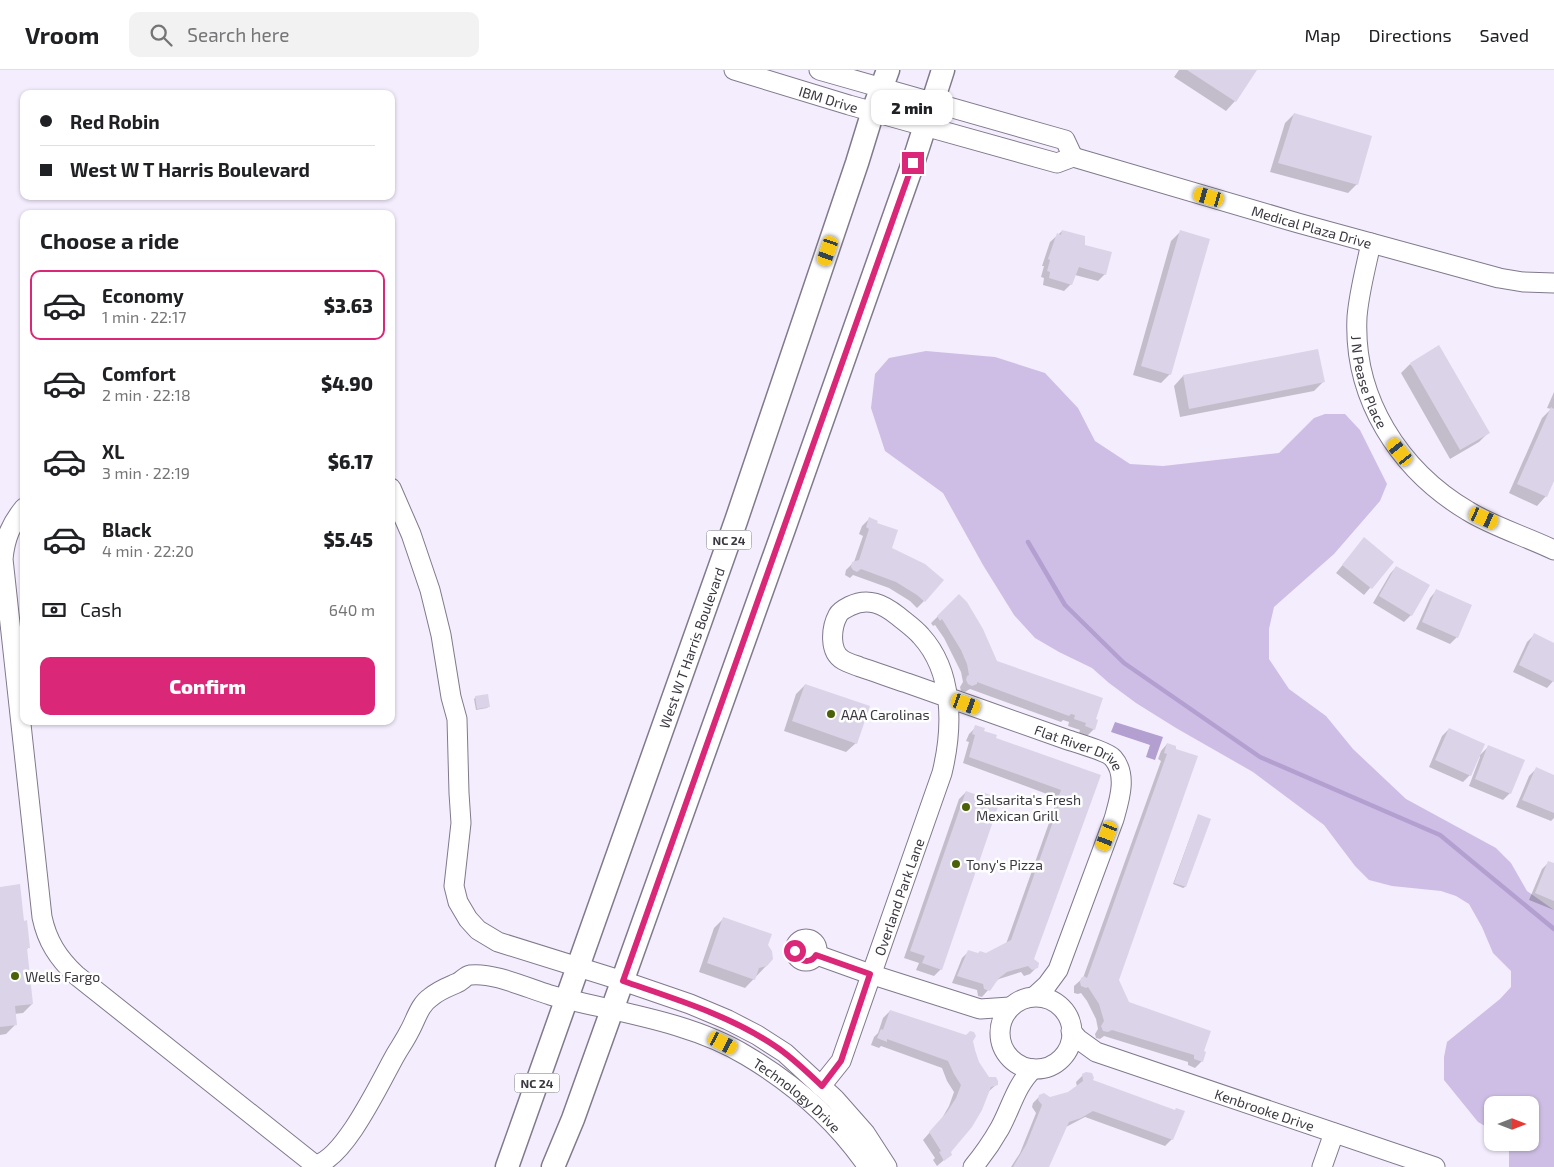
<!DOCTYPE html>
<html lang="en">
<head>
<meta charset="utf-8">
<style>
  body { margin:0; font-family:"Exo 2",sans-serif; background:#f2f2f2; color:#202124; height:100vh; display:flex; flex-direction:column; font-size:19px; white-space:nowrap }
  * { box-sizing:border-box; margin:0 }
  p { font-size:16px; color:#757577 }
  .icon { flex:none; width:28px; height:28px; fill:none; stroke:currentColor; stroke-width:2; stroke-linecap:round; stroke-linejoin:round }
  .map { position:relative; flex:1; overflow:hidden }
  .side { position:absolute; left:20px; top:140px; width:375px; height:515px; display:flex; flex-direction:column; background:#fff; border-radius:10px; box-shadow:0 1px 4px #0004 }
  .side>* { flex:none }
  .banner { position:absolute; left:20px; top:20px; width:375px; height:110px; border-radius:10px; box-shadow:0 1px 4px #0004; display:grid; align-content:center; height:110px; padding:0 20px; background:#fff }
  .needle { width:32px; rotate:90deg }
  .tools { position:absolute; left:1484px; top:1026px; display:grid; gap:10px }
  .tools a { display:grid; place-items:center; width:55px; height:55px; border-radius:10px; background:#fff; box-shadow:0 1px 4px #0004; font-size:25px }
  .end { position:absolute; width:22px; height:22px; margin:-11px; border:6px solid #db2777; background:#fff; box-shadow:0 0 0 2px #fff }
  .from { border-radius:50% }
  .bubble { position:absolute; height:35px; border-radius:10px; background:#fff; box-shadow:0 1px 4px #0004; font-size:16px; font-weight:800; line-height:35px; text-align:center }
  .car { position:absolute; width:15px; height:30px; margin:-15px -8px; border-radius:6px; box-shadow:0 0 4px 1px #0007; background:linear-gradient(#f5c518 24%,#345 0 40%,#f5c518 0 76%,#345 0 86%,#f5c518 0) }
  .banner b { display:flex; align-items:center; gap:18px; height:48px; font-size:19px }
  .banner b+b { border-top:1px solid #e0e0e0 }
  .banner i { width:12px; height:12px; background:#202124 }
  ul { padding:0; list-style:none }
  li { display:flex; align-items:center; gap:15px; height:70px; margin:0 10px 8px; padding:0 10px; border:2px solid transparent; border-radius:10px }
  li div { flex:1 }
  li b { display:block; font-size:19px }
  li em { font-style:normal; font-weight:800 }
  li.selected { border-color:#db2777 }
  li>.icon { width:45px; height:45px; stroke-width:1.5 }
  h2 { padding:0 20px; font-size:22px; line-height:60px }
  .pay { display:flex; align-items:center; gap:12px; height:55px; padding:0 20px; font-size:19px }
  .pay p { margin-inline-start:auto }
  .button { display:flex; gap:10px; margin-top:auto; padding:10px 20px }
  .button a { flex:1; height:58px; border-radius:10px; background:#db2777; color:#fff; font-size:20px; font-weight:800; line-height:58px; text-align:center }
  header { display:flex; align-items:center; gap:30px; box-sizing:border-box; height:70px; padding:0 25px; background:#fff; border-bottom:1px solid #e0e0e0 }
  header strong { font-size:24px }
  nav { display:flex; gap:28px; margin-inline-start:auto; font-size:18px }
  .search { width:350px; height:45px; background:#f2f2f2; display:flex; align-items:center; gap:12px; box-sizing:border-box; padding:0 18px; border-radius:10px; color:#757577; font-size:19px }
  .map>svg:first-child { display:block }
  .green { fill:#cebee5 }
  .water { fill:#b39fd0 }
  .shadow { fill:#0003 }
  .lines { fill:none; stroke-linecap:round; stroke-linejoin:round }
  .stream { stroke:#b39fd0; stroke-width:4.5 }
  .building { fill:#dbd3e8 }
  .minor-casing { stroke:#81798c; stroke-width:21 }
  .major-casing { stroke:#81798c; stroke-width:25 }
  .minor { stroke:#fff; stroke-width:19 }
  .major { stroke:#fff; stroke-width:22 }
  .route { stroke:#db2777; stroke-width:6 }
  .poi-dot { fill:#4a6009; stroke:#fdfefd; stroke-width:2 }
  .labels { text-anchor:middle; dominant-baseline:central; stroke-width:5; stroke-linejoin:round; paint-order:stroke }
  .shield { fill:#fdfefd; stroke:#757379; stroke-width:1 }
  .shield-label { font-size:12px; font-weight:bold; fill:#3b3840 }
  .street-label { font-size:14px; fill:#3b3840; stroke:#fdfefd }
  .poi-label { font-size:14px; fill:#3b3840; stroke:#fdfefd; text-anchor:start }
</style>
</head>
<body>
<header>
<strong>Vroom</strong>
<div class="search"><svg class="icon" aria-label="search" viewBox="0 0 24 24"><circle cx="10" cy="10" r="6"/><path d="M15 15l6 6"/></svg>Search here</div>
<nav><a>Map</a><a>Directions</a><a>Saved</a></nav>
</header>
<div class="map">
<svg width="1554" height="1097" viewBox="0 0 1554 1097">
  <rect width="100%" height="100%" fill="#f4edfe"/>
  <!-- green -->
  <path class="green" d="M926 281 995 287 1045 303 1078 338 1095 371 1130 394 1163 396 1279 383 1314 348 1325 344H1345L1360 360 1387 414 1380 431 1334 484 1274 537 1269 559V589L1289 619 1326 646 1353 679 1406 729 1496 778 1511 793 1527 821 1554 840V1097H1509V1080L1506 1073 1530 1072V1035H1492V1060L1478 1052 1444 1010V987L1447 972 1500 929 1511 917V901L1493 883 1482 857 1469 834 1456 826 1441 821 1392 816 1369 810 1355 796 1324 755 1253 702 1176 658 1136 633 1109 613 1092 598 1059 582 1035 568 1014 545 983 495 943 423 885 381 871 338 875 304 889 288Z"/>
  <!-- water -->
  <path class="water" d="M1115 652 1163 667 1155 690 1146 687 1150 675 1111 662Z"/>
  <!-- shadow -->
  <path class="shadow" d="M1179 0H1256L1235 31 1226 41 1174 7Z
    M1294 44 1357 114 1348 123 1270 102 1285 53Z
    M1062 161 1083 176 1105 204 1098 211 1075 205 1071 214 1064 221 1043 215 1044 208 1041 207 1044 196H1042L1050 172Z
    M1180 162 1170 304 1161 313 1133 305 1171 171Z
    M1410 294 1488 363 1479 372 1450 389 1401 303Z
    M1183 306 1323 312 1314 321 1180 347 1174 316Z
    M1554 322V408L1546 426 1537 436 1509 423 1542 348 1551 339 1547 338Z
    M869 449 875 454 924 531 917 538 910 531 889 518 853 505 850 508 845 505 846 500 854 492 863 466 859 464 862 456Z
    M1364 469 1392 492 1364 525 1336 503Z
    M1396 497 1411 545 1404 552 1373 533 1390 504Z
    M1436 521 1457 567 1450 574 1416 559 1430 528Z
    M959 526 996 592 1094 650V659L1087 666 1079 663 1080 660 1068 656 1069 652 1063 650 1061 652 970 619 965 622 961 621 960 617 963 612 961 602 944 568 935 555 933 556 931 553Z
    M1534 565 1554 574V610L1547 618 1513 602 1527 572Z
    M805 615 856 673 846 682 784 661 796 624Z
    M476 627 489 636 487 638 476 640 474 629Z
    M976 657 994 669 1099 705 1033 889 1037 897 1030 904 1024 906 1021 902 999 909 995 912 982 927 978 926 977 920 952 913 962 888 969 881 978 884H986L1006 874 1055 736 1052 735 1055 727 963 693 969 672 966 671 969 664Z
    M1449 659 1470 705 1463 712 1429 697 1442 666Z
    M1167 674 1175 677 1117 910 1128 933 1202 982V991L1195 998 1188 995V992L1104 966 1100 969 1096 968 1095 964 1098 959 1096 949 1087 931 1081 923 1078 924 1074 923V916L1083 908 1161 691 1158 689 1161 681Z
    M1488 677 1510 723 1503 730 1469 716 1480 687 1479 686Z
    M1536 699 1554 706V748L1551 751 1516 737 1529 706Z
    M966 722 978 726 981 723 941 899 934 906 916 900 919 893 904 888 959 729Z
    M1197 748 1185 817 1183 818 1173 814Z
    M1549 792 1554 794V840L1529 830 1542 799Z
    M0 818 23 852 29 877 26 880 32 934 23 943 14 944 15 955 6 964 0 965Z
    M723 849 767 876 770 892 745 918 699 902 714 858Z
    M890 941 972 971 978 993 989 1008 997 1014 988 1022 950 1082 951 1084 937 1096 933 1090 935 1088 923 1070 941 1050 949 1036 954 1022 947 1011 942 998 881 976 879 978 871 975 874 967 878 963 883 948Z
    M1083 1005 1172 1069 1165 1076 1085 1047 1066 1057 1048 1097H1011L1020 1083 1036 1043 1032 1037 1033 1033 1040 1026 1049 1029 1069 1023 1077 1017 1076 1012Z"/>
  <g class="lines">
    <!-- stream -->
    <path class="stream" d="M1028 472 1065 535 1124 593 1260 687 1440 765 1554 859"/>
  </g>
  <!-- building -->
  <path class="building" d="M1187 0H1257L1236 32Z
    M1294 43 1372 66 1358 115 1278 93Z
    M1062 160 1085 166V175L1112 182 1106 205 1079 197 1072 215 1049 208 1050 202 1047 201 1050 190 1048 189 1057 163 1061 165Z
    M1180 160 1210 169 1171 305 1141 296Z
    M1439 275 1490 363 1460 380 1410 293Z
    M1318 279 1325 312 1189 339 1183 305Z
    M1551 337 1554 339V411L1547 427 1517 414Z
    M869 447 878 451 877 453 898 460 892 478 925 494 944 510 925 532 917 525 896 512 861 499 857 502 853 500 851 497 852 492 859 490 869 459 866 457Z
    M1364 467 1394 492 1372 519 1342 495Z
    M1396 496 1430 515 1412 546 1379 526Z
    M1436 519 1472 535 1458 568 1422 552Z
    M959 524 967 532 983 559 997 591 1103 628 1096 649 1098 650 1095 660 1085 656 1086 653 1074 649 1075 645 1071 644 1069 646 977 612V614L972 616 968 614 966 610 967 606 969 605 967 594 961 580 942 549 940 551 937 546Z
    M1534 563 1554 573V612L1519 595Z
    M805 614 870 636 857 674 792 651Z
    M488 624 490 637 477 639 475 626Z
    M975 655 985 658 984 661 997 665 996 668 1101 705 1034 889 1039 893 1038 898 1032 900 1028 896 1007 902 999 908 990 921 984 919 983 914 957 906 968 880 978 883 980 881 986 883 1011 870 1061 729 1058 728 1061 720 969 687 975 665 972 664Z
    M1449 658 1485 674 1471 706 1435 690Z
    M1167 673 1176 676V679L1198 686 1119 910 1129 932 1211 961 1204 981 1206 982 1203 992 1194 989V985L1112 960 1108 962 1103 961 1101 956 1104 951 1099 934 1088 917 1086 918 1081 916 1080 912 1081 908 1084 906 1087 908 1167 684 1164 683Z
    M1488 675 1525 690 1511 724 1475 709Z
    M1536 697 1554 705V743L1522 730Z
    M966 721 980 726 981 722 1001 728 942 900 922 893 925 886 910 881Z
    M1198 744 1211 749 1186 817 1174 813Z
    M1548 791 1554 793V831L1535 823Z
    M20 814 24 851 27 850 30 878H27L33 934 15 936 17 955 0 957V817Z
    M723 847 772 864 768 875 772 881 773 889 767 896 759 898 755 910 707 893Z
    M890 940 966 965 970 961 974 962 976 966 973 971 975 980 979 992 989 1007H996L998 1011V1015L991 1017 982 1040 972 1057 951 1082 952 1085 944 1091 939 1082 941 1081 929 1062 947 1042 956 1028 961 1015 954 1004 948 991 887 969V972L877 968 881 959 883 960Z
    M1086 1002 1092 1003 1094 1008 1093 1010 1175 1040 1176 1038 1185 1041 1173 1070 1093 1041 1081 1048 1069 1052 1049 1097H1013L1026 1075 1042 1035 1038 1030 1039 1025 1044 1023 1050 1027 1068 1022 1083 1011 1082 1004Z"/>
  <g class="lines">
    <!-- minor casing -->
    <g class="minor-casing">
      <g id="minor">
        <path id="s1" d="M734 0 849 35 1057 93 1073 87 1298 153 1499 208 1523 212 1554 213"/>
        <path d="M819 0 1065 70 1073 87"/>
        <path id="s2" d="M1371 173C1366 197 1359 222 1357 247 1353 328 1399 400 1468 441 1492 456 1527 467 1554 480"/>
        <path d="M391 418 411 464 430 520 441 565 451 627 457 649 459 723 461 753 454 816 458 832 468 849 478 860 498 872 623 911 690 934 728 950 757 965 785 983 835 1029 865 1063 887 1097"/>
        <path id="s3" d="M24 438C11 454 5 468 3 489L42 847C47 871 58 888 76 905L315 1095C345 1089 381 1010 396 984 400 977 405 970 409 962 416 950 419 935 431 927 439 920 448 917 457 913 462 911 465 906 470 905 493 902 527 918 550 925 614 942 690 951 747 986 794 1014 837 1052 868 1097"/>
        <circle cx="806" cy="880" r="11"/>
        <path d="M817 885 870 904 980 939 1010 937"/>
        <circle cx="1036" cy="963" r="36"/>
        <path id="s4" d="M1071 961 1078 969 1096 982 1435 1097"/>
        <path id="s5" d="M821 1016 841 991 942 703C953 658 954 602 921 566 914 558 905 552 898 546 883 534 868 527 850 536 846 538 840 541 838 545 831 558 829 582 843 590 848 593 855 595 860 597 876 602 891 608 907 613 961 632 1014 651 1068 670 1077 673 1108 682 1113 688 1128 705 1119 731 1114 749L1058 900 1047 915 1035 926"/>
        <path d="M973 1097C983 1085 992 1072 1000 1058 1011 1038 1016 1015 1033 999"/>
        <path d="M1322 1097 1334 1063"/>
      </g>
    </g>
    <!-- major casing -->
    <g class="major-casing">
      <g id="major">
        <path id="s6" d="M507 1097 736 451 857 93 873 41 888 0"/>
        <path d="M553 1097 573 1049 612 940 785 456 913 93 943 0"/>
      </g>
    </g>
    <!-- minor -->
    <use href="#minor" class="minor"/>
    <!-- major -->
    <use href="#major" class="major"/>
  </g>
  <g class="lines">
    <!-- route -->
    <path class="route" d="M795 881 798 887C804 893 812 892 816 885L870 904 841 991 822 1016C807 1002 792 987 775 976 729 945 675 929 623 911L913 93"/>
  </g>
  <!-- markers -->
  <g class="poi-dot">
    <circle cx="831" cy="644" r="5"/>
    <circle cx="966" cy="737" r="5"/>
    <circle cx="956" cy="794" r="5"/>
    <circle cx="15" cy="906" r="5"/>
  </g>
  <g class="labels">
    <!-- shield labels -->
    <g class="shield">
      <rect x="706.5" y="460.5" width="45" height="19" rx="4"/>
      <rect x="514.5" y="1003.5" width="45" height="19" rx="4"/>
    </g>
    <g class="shield-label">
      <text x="729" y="470">NC 24</text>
      <text x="537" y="1013">NC 24</text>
    </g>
    <!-- street labels -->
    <g class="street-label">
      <text stroke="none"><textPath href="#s1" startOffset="99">IBM Drive</textPath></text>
      <text stroke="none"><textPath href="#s1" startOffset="602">Medical Plaza Drive</textPath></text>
      <text stroke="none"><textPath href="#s2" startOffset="142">J N Pease Place</textPath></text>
      <text stroke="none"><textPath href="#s6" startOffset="551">West W T Harris Boulevard</textPath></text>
      <text stroke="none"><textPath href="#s5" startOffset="881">Flat River Drive</textPath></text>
      <text stroke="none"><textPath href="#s5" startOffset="206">Overland Park Lane</textPath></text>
      <text stroke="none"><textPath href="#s3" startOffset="1396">Technology Drive</textPath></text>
      <text stroke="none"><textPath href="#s4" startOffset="211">Kenbrooke Drive</textPath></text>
    </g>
    <!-- poi labels -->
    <g class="poi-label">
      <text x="841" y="644">AAA Carolinas</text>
      <text x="976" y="729">Salsarita's Fresh<tspan x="976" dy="16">Mexican Grill</tspan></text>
      <text x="966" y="794">Tony's Pizza</text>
      <text x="25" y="906">Wells Fargo</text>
    </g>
  </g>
</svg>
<div class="tools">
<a><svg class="needle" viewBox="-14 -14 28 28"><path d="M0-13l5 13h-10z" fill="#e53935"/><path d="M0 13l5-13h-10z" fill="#757577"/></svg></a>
</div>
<i class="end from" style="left:795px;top:881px"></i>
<i class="end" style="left:913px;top:93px"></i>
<div class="bubble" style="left:871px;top:20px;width:82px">2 min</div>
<i class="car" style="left:1209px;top:127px;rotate:286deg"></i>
<i class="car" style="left:828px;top:181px;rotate:199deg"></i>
<i class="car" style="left:1400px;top:382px;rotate:321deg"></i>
<i class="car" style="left:1484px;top:448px;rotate:114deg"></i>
<i class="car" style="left:966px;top:634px;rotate:110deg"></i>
<i class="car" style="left:1107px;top:766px;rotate:201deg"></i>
<i class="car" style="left:723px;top:973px;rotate:117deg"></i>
<div class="banner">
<b><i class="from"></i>Red Robin</b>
<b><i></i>West W T Harris Boulevard</b>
</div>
<section class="side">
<h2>Choose a ride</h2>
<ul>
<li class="selected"><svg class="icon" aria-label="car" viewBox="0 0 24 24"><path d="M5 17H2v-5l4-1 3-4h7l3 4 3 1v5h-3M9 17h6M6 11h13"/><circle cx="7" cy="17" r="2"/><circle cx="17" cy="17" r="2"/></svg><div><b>Economy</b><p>1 min · 22:17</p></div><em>$3.63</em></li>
<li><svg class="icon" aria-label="car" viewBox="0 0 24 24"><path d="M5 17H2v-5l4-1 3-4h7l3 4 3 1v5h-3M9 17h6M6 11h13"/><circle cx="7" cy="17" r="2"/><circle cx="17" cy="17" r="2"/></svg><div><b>Comfort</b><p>2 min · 22:18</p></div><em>$4.90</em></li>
<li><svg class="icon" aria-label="car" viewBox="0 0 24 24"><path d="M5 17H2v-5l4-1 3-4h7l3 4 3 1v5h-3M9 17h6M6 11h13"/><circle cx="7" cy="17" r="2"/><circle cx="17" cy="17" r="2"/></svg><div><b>XL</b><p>3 min · 22:19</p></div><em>$6.17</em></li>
<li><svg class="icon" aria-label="car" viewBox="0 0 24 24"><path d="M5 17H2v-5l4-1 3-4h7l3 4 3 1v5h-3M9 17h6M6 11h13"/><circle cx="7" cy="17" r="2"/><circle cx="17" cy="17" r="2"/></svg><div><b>Black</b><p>4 min · 22:20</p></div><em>$5.45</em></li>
</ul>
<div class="pay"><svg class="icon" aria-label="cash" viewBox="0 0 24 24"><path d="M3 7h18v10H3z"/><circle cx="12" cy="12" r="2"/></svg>Cash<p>640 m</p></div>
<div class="button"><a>Confirm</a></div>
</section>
</div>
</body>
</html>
